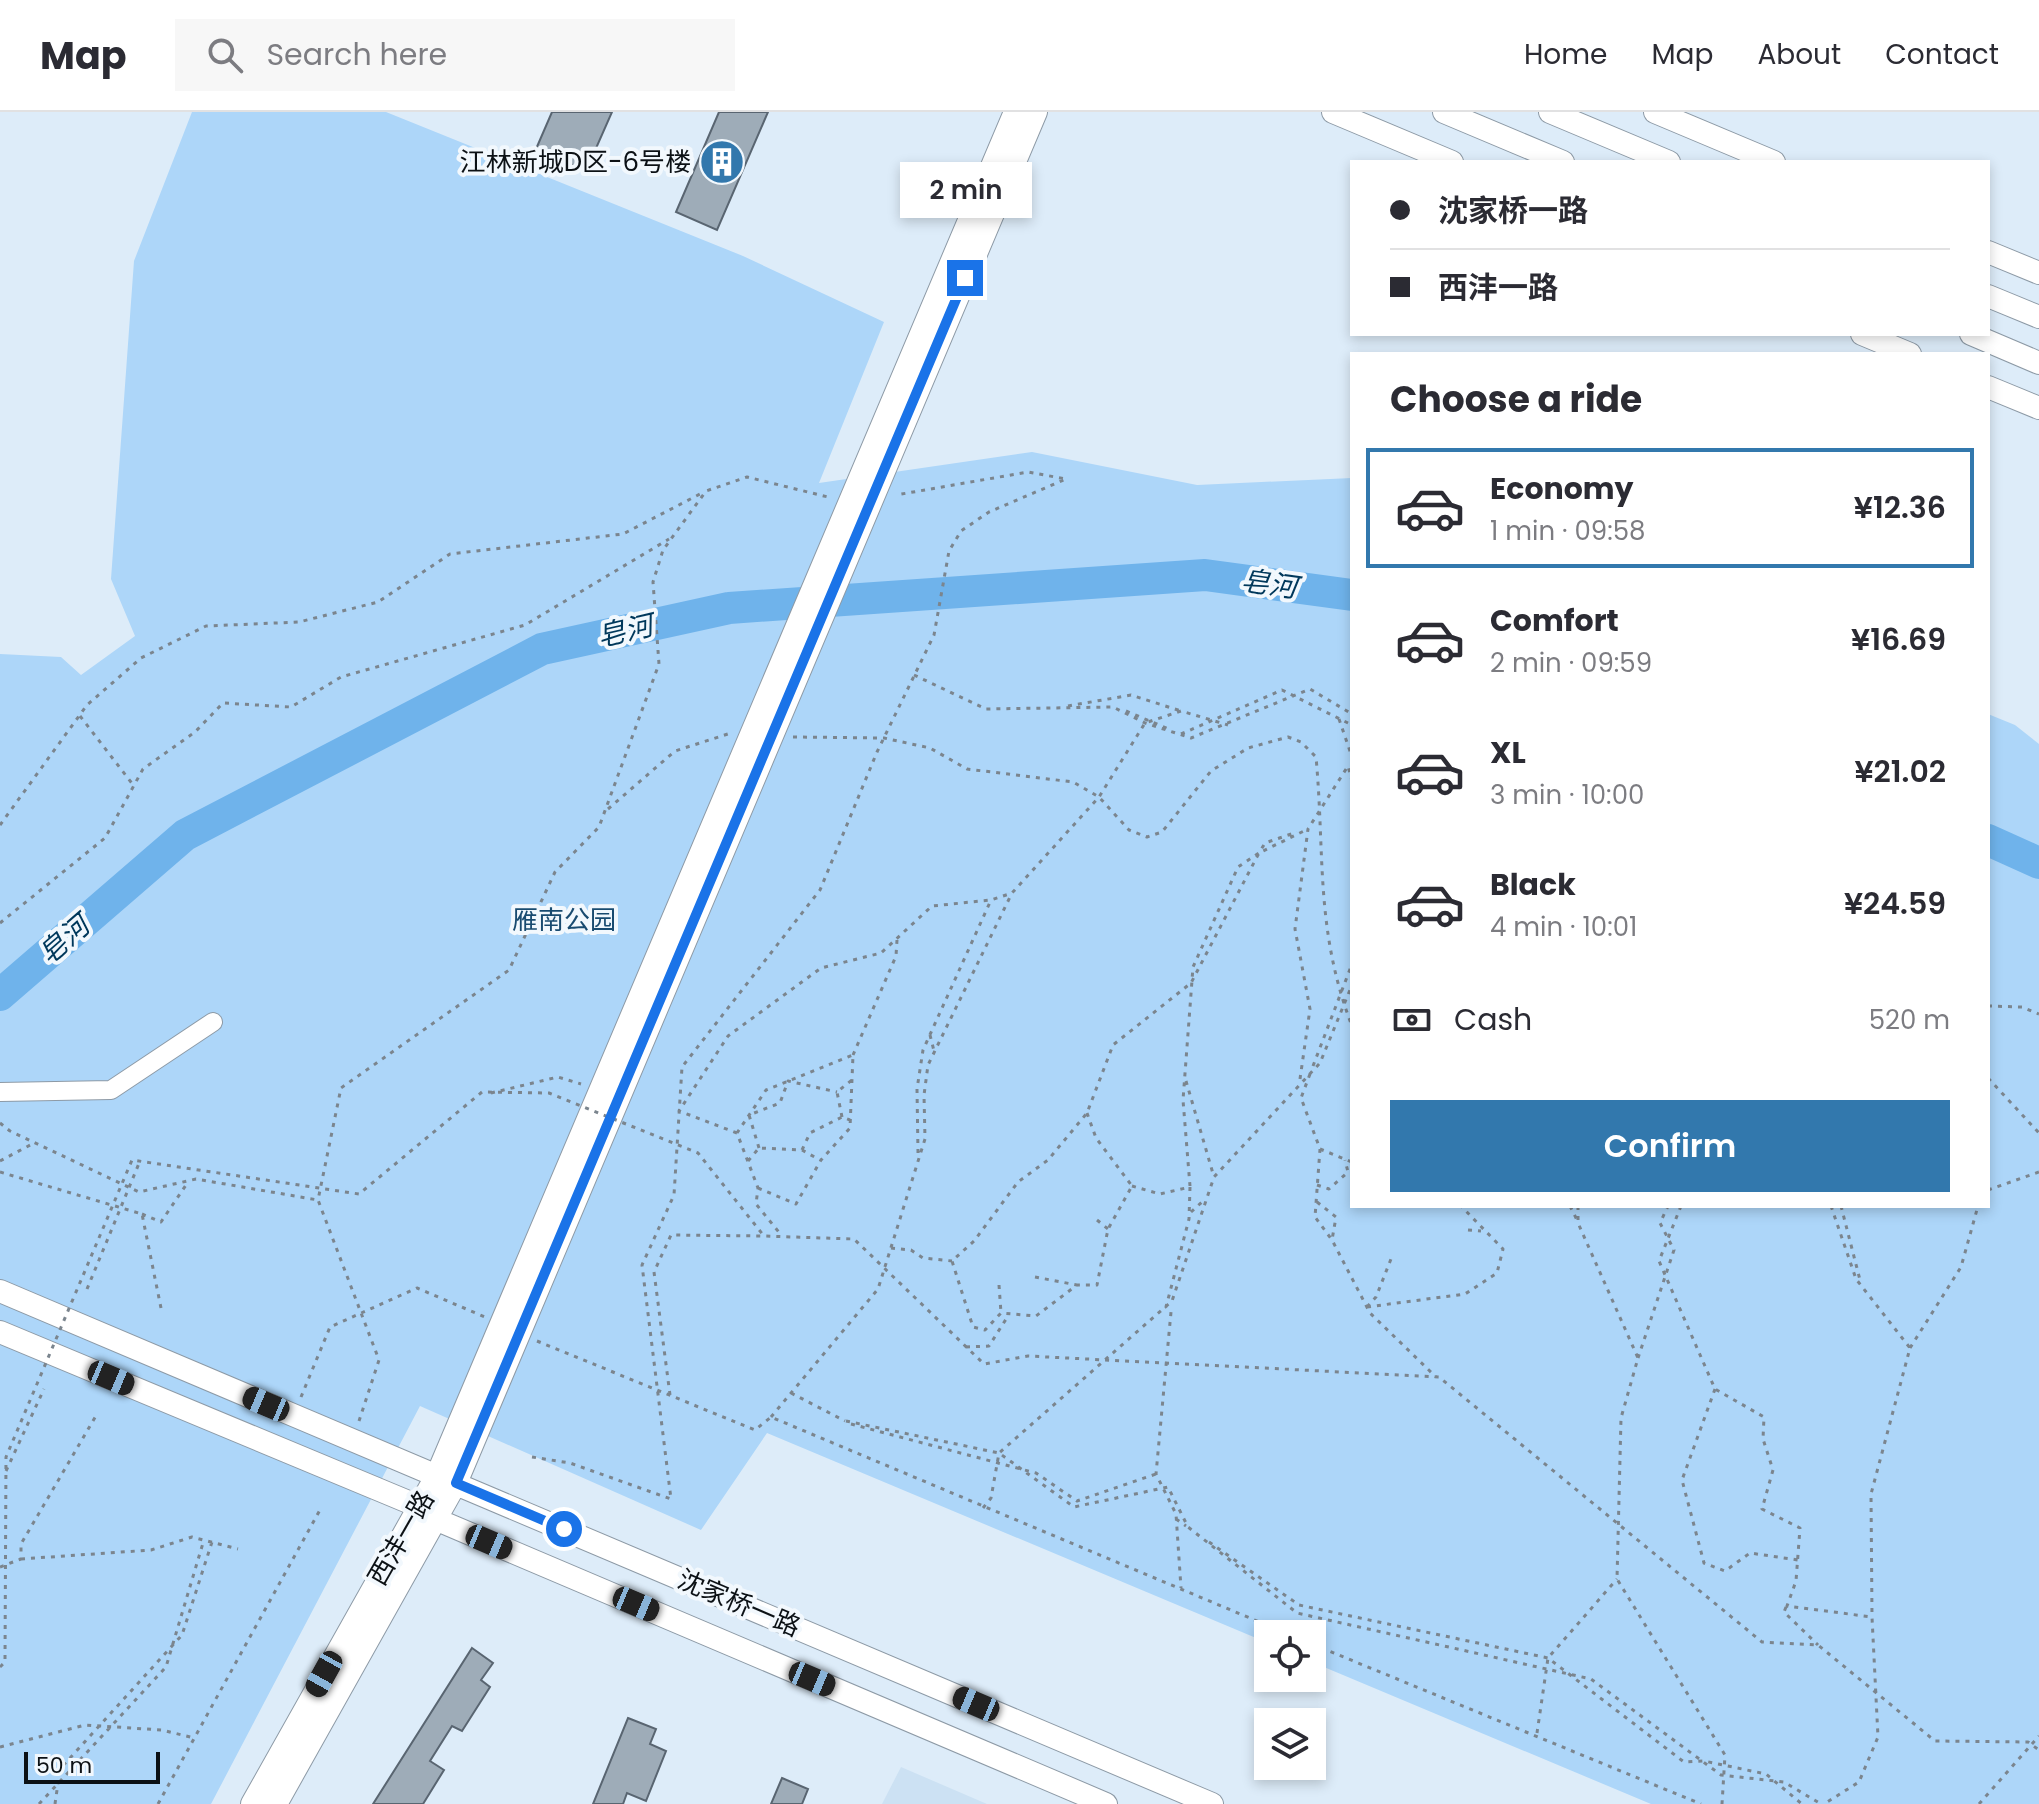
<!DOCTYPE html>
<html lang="en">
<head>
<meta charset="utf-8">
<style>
  body { margin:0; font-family:Poppins,"Noto Sans SC",sans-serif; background:#f7f7f7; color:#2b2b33; height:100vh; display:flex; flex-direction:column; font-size:30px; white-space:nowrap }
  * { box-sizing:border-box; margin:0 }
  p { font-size:26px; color:#7c7c81 }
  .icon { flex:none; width:44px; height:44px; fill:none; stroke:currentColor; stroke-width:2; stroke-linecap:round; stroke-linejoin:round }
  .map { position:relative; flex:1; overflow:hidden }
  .panel { position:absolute; left:1350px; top:240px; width:640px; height:856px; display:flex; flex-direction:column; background:#fff; border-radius:0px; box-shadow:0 4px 12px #0003 }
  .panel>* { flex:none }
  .top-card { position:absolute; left:1350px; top:48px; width:640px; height:176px; border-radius:0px; box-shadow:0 4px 12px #0003; display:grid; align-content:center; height:176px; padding:0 40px; background:#fff }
  .tools { position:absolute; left:1254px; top:1508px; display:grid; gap:16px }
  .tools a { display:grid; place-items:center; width:72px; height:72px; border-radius:0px; background:#fff; box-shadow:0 4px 12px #0003; font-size:40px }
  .scale { position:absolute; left:24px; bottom:20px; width:136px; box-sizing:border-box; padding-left:8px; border:4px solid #0c1115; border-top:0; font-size:22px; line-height:28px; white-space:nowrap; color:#0c1115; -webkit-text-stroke:6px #f2f8fd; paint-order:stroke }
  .end { position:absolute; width:36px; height:36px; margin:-18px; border:10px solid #1a73e8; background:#fff; box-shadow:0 0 0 4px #fff }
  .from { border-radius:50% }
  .bubble { position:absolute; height:56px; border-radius:0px; background:#fff; box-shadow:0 4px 12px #0003; font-size:26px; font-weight:600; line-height:56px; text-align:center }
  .car { position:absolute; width:24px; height:48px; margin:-24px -12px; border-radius:10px; box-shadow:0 0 6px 2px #0007; background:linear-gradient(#222 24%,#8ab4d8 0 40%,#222 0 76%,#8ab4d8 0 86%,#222 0) }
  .top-card b { display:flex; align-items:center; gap:28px; height:76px; font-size:30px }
  .top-card b+b { border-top:2px solid #e1e1e2 }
  .top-card i { width:20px; height:20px; background:#2b2b33 }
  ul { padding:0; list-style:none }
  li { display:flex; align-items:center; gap:24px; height:120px; margin:0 16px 12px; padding:0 24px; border:4px solid transparent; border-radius:0px }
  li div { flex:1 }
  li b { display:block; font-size:30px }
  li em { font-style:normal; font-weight:600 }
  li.selected { border-color:#3278ad }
  li>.icon { width:72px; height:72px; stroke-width:1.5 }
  h2 { padding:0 40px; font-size:36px; line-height:96px }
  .pay { display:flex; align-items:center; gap:20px; height:88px; padding:0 40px; font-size:30px }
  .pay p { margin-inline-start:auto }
  .cta { display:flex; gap:16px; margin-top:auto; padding:16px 40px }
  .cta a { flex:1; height:92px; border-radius:0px; background:#3278ad; color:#fff; font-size:32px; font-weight:600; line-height:92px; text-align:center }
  header { display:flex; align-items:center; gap:48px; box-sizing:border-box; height:112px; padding:0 40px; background:#fff; border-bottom:2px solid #e1e1e2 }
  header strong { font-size:38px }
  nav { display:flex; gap:44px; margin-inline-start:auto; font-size:28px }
  .search { width:560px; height:72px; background:#f7f7f7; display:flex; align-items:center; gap:20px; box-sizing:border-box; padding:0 28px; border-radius:0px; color:#7c7c81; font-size:30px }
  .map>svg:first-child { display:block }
  .built { fill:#cce1f3 }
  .green { fill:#add6f9 }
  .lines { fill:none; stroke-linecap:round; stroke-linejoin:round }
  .river { stroke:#6fb3eb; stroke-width:32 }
  .building { fill:#9eacb8; stroke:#596571; stroke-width:2 }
  .minor-casing { stroke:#8d9aa6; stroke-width:20 }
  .major-casing { stroke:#8d9aa6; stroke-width:24 }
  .path { stroke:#7b858e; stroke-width:3; stroke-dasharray:4 6; stroke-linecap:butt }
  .minor { stroke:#fff; stroke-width:18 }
  .major { stroke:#fff; stroke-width:22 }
  .path-bridge { stroke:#7b858e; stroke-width:3; stroke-dasharray:4 6; stroke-linecap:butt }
  .route { stroke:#1a73e8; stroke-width:10 }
  .labels { text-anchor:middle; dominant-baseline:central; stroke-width:8; stroke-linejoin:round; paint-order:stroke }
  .poi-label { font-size:26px; fill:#0c1115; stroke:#f2f8fd; text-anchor:end }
  .park-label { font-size:26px; fill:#194b70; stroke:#f2f8fd }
  .street-label { font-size:26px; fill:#0c1115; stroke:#f2f8fd }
  .water-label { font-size:28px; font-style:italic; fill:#00385b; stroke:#f2f8fd }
</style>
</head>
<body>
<header>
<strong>Map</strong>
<div class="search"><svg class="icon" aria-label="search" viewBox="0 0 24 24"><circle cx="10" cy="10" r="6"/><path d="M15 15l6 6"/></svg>Search here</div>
<nav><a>Home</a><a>Map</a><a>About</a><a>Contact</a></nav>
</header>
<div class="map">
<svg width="2039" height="1692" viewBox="0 0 2039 1692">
  <rect width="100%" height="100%" fill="#ddecf9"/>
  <!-- built -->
  <path class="built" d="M901 1655 987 1692H882Z"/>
  <!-- green -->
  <path class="green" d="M192 0H386L743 144 884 210 819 371 1032 340 1197 373 1352 366V1094H1988V602L2015 613 2039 632V1692H1651L1312 1550V1522H1268V1531L767 1321 701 1418 420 1294 211 1692H0V542L61 545 81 563 135 524 111 467 134 149Z"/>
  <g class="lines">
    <!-- river -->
    <path class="river" d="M1988 728 2039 751
      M0 883 185 723 542 537 729 496 1205 463 1352 483"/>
  </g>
  <!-- building -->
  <path class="building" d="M552 0H612L586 59 536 37Z
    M719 0H768L717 118 676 100Z
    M472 1536 493 1551 481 1568 490 1575 462 1619 452 1614 430 1649 444 1658 423 1692H373Z
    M628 1606 656 1617 650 1632 666 1639 646 1689 627 1681 623 1692H593Z
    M782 1666 808 1677 802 1692H771Z"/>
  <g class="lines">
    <!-- minor casing -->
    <g class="minor-casing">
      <path id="minor" d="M0 980 111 978 213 910"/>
    </g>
    <!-- major casing -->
    <g class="major-casing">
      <path id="major" d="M1333 0 1452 50
        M1444 0 1563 50
        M1550 0 1669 50
        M1655 0 1774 50
        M1988 140 2039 161
        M1988 184 2039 205
        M1862 222 1910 242
        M1971 222 2039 251
        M1988 275 2039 296
        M0 1179 1212 1692
        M0 1220 418 1394 435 1407 1106 1692
        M252 1692 437 1363 1015 0
        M276 1692 456 1371 1036 0"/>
    </g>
    <!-- path -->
    <path class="path" d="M914 563 986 597 1113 595 1145 611 1191 626 1310 577 1352 602
      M1068 594 1131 583 1181 599
      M1126 599 1171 618
      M80 604 134 674
      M1339 607 1352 645
      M1181 622 1282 578 1352 613
      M793 625 884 626 930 636 967 657 1073 670 1099 685 1129 718 1147 725 1162 720 1211 659 1248 636 1288 625 1301 630 1316 645C1325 743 1315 818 1352 914
      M608 697 675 639 731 621
      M0 713 87 593 141 546 206 514 299 510 378 490 450 442 623 422 702 381
      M0 811 105 726 143 657 195 620 223 591 291 595 341 565 525 513 669 427
      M1988 894 2022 895 2039 902
      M930 923 934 939
      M853 943 896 844 897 828
      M1313 954 1352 852
      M1310 962 1301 986 1320 1037 1315 1105 1332 1128 1370 1201 1436 1265
      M1988 966 2039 1021
      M1300 967 1310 897 1295 817 1308 717 1348 654 1352 669
      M1186 969 1214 1065
      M491 981 558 965 581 972
      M1087 1001 1096 1026 1132 1074 1108 1117 1097 1173H1077L1036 1204 1001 1201 985 1218 973 1215 952 1149 974 1129 1018 1070 1048 1048 1087 1001 1113 933 1191 871 1259 741 1308 717
      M842 1005 837 980 852 968
      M0 1011 10 1019 139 1080 196 1067 318 1088
      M737 1021 679 999 728 924 821 856 881 841 932 794 991 788 1012 781 1099 685 1145 611 1181 599 1228 613
      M759 1036 749 1003 780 991 788 969 837 980
      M1320 1037 1352 1050
      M802 1038 810 1021 842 1005 850 1008
      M918 1041 917 977 923 938 991 788
      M0 1049 34 1031
      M748 1049 759 1036 802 1038 820 1048
      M1988 1049V1060
      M0 1060 142 1102 162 1201
      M1317 1073 1329 1077 1348 1060 1345 1048
      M1132 1074 1160 1082 1190 1075 1189 1107 1166 1195 1171 1200 1156 1362 1176 1402 1181 1476
      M1190 1074 1183 988 1193 855 1238 755 1259 741 1265 731 1297 720
      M758 1076 796 1092 821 1048 850 1016 853 943 766 978 737 1021 758 1076 756 1092 782 1124
      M1988 1078 2039 1060
      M1317 1090 1336 1105 1332 1128
      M1570 1094 1577 1108
      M1578 1094V1111L1638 1246 1621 1306 1617 1467 1725 1643 1722 1692
      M1681 1094 1659 1149 1715 1277 1764 1305 1763 1327 1773 1358 1762 1397 1800 1416 1796 1469 1787 1494 1872 1505 1878 1625 1859 1670 1824 1692
      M1831 1094 1856 1167 1910 1236 1871 1382 1872 1505
      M1841 1094 1860 1168
      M1191 1100 1203 1089
      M142 1102 161 1110 188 1070
      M1097 1108 1108 1117
      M1468 1118 1481 1119
      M891 1136 911 1138 923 1146 952 1149
      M1035 1165 1077 1173
      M999 1173 1001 1201
      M1367 1195 1465 1182 1497 1161 1503 1137 1461 1094
      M1367 1195 1376 1185 1391 1147
      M537 1229 755 1318 771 1305 1288 1522
      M966 1235 989 1234 1008 1204
      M1910 1236 1961 1155 1978 1094
      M1638 1246 1674 1138 1660 1111 1668 1094
      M1715 1277 1682 1368 1704 1451 1725 1459 1750 1441 1798 1448
      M791 1281 845 1309
      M670 1283 654 1160 671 1123 764 1124
      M301 1285 330 1215 417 1176 485 1205
      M771 1305 878 1177 925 1027 924 983 928 953 1011 783
      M359 1309 379 1248 318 1088 341 976 509 858 555 760 599 715 659 552 653 470 663 438 706 379 747 365 832 386
      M846 1309 999 1341 1074 1395 1168 1375 1188 1415 1297 1501 1591 1567 1721 1663 1784 1670 1821 1692
      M851 1312 1036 1361 1077 1389 1156 1362
      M532 1345 570 1351 671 1387 642 1153 674 1083 682 955 820 778 877 640 934 523 949 439 961 419 989 400 1066 367 1028 360 896 383
      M6 1359 44 1277
      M983 1396 991 1386 999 1341 1172 1189 1214 1065 1320 951 1352 873
      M1176 1407 1186 1414
      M1209 1430 1299 1493 1548 1546 1684 1650 1704 1649 1766 1662 1802 1692
      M21 1447 151 1438 192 1425 238 1437
      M0 1455 21 1447V1432L97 1302
      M1786 1495 1784 1500 1818 1533
      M1312 1532 1701 1692
      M1537 1621 1548 1546 1617 1467
      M0 1635 85 1613 162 1618 194 1626
      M39 1692 166 1555 203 1431
      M55 1692 60 1657 182 1523 212 1430
      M158 1692 321 1396
      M1979 1692 2039 1624"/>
    <!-- minor -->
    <use href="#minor" class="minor"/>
    <!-- major -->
    <use href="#major" class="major"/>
    <!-- path-bridge -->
    <path class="path-bridge" d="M87 1177 140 1049
      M0 1555 5 1550 6 1345 132 1048 359 1082 482 980 549 981 698 1041 764 1124 854 1127 984 1252 1028 1244 1439 1265 1762 1530 1818 1533 1935 1629 2028 1630 2039 1638"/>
  </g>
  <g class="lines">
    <!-- route -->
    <path class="route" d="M564 1417 456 1371 965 166"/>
  </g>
  <!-- icons -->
  <defs>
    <g id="building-disc" transform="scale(2.3)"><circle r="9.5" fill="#3278ad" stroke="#f2f8fd"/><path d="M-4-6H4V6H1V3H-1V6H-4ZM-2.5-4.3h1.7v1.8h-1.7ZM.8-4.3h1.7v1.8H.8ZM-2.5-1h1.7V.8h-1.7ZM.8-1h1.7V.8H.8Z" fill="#fff"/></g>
  </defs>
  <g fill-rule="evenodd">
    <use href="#building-disc" x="722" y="50"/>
  </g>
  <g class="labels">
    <!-- poi labels -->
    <g class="poi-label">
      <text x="691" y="50">江林新城D区-6号楼</text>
    </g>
    <!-- park labels -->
    <g class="park-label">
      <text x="564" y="808">雁南公园</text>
    </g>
    <!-- street labels -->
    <g class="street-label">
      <text transform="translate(401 1426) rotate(-60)">西沣一路</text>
      <text transform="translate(739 1491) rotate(23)">沈家桥一路</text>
    </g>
    <!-- water labels -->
    <g class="water-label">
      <text transform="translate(1269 472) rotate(8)">皂河</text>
      <text transform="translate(625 519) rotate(-13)">皂河</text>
      <text transform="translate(64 828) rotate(-41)">皂河</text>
    </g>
  </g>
</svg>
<div class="tools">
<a><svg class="icon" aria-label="locate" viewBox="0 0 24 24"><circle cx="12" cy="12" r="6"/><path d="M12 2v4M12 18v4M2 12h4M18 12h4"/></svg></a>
<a><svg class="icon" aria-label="layers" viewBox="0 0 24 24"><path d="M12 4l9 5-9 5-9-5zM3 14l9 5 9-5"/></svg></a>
</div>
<div class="scale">50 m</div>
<i class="end from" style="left:564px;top:1417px"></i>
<i class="end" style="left:965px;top:166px"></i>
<div class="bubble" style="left:900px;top:50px;width:132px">2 min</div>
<i class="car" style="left:111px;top:1266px;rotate:113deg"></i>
<i class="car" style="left:266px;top:1292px;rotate:293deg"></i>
<i class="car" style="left:489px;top:1430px;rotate:113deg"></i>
<i class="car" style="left:636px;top:1492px;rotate:113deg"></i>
<i class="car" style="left:324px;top:1562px;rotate:209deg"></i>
<i class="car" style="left:812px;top:1567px;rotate:113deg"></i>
<i class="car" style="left:976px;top:1592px;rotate:293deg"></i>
<div class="top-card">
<b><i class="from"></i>沈家桥一路</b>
<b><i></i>西沣一路</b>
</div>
<section class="panel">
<h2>Choose a ride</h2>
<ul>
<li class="selected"><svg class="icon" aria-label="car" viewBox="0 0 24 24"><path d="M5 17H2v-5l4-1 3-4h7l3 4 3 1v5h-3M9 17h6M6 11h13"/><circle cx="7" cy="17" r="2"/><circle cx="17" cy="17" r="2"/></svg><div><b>Economy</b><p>1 min · 09:58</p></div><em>¥12.36</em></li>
<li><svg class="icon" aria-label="car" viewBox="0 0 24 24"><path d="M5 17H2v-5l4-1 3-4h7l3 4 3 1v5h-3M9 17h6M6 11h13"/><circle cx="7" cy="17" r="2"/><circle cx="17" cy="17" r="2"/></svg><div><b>Comfort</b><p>2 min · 09:59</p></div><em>¥16.69</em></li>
<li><svg class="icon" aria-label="car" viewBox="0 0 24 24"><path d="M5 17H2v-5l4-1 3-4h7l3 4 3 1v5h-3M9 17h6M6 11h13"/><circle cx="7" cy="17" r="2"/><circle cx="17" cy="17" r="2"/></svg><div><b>XL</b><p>3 min · 10:00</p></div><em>¥21.02</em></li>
<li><svg class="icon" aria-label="car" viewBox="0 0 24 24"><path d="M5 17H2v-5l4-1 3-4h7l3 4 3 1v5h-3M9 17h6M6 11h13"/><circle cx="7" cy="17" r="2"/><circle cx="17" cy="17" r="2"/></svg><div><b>Black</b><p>4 min · 10:01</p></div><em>¥24.59</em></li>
</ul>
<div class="pay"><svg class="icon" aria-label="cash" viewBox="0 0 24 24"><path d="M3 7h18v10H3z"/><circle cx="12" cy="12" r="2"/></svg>Cash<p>520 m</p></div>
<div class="cta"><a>Confirm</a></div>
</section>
</div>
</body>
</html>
